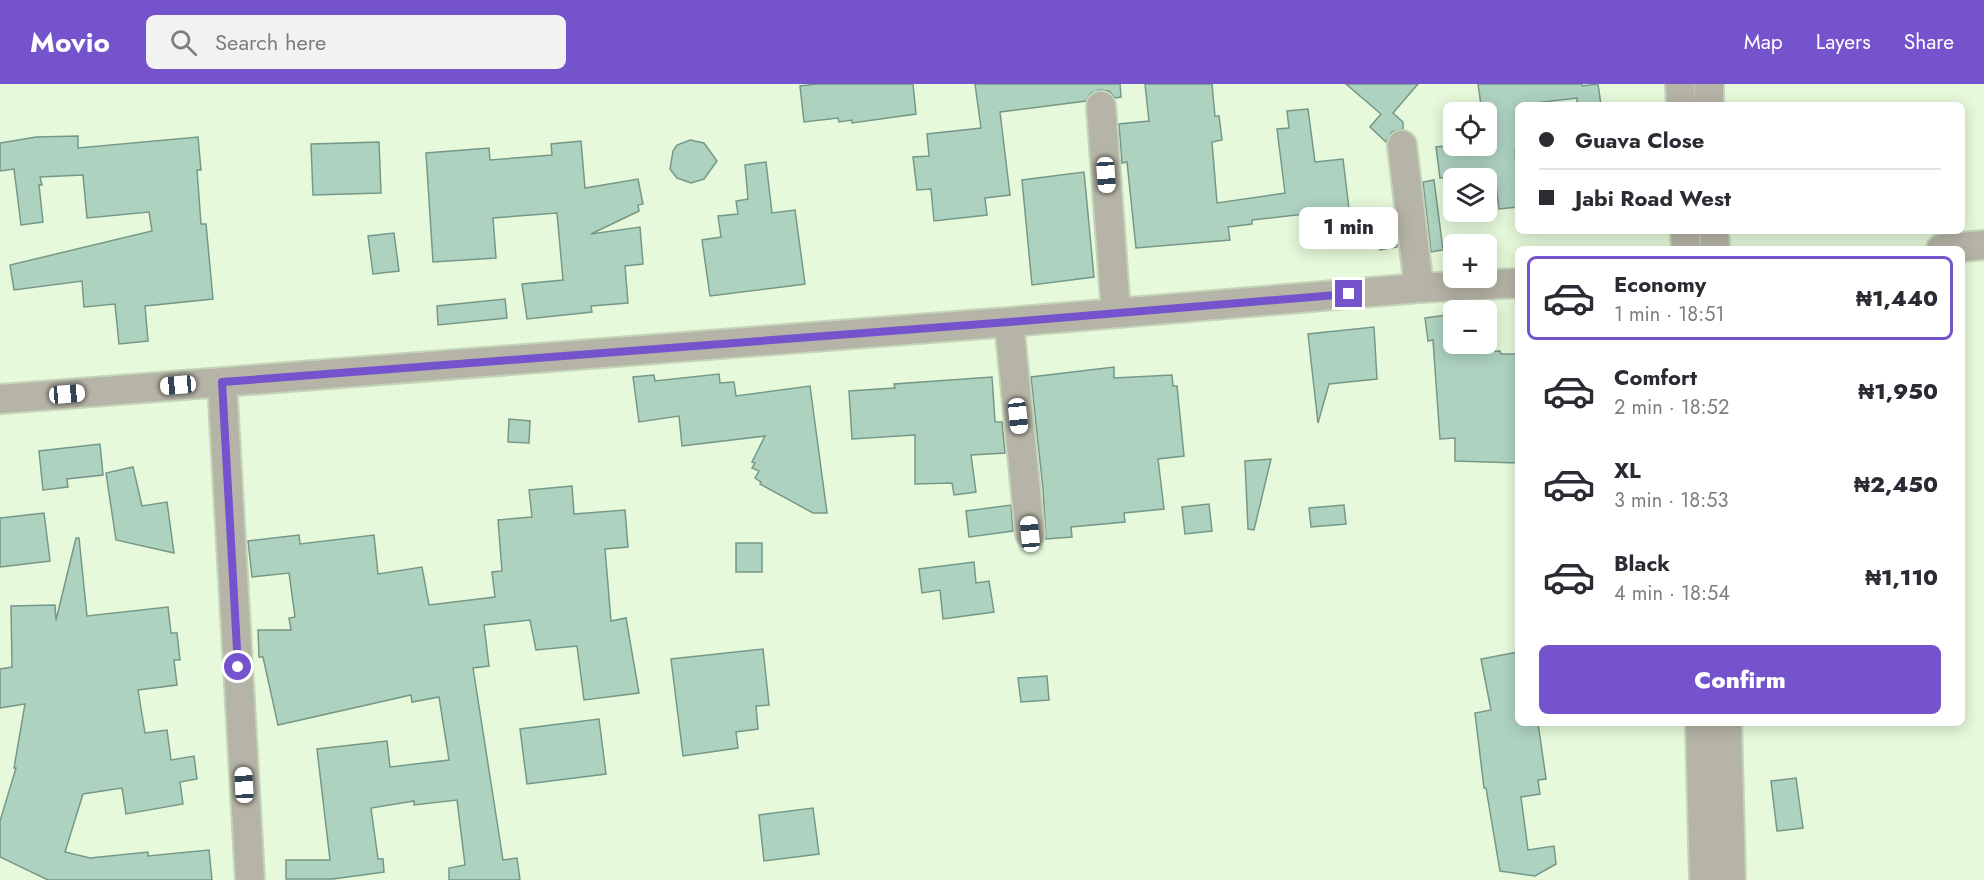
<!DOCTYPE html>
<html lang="en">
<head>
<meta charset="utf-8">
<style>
  body { margin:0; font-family:Jost,sans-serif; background:#f2f2f3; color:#2b2b33; height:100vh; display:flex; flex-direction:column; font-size:22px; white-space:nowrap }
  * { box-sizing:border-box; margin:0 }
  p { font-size:20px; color:#7c7c81 }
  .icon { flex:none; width:33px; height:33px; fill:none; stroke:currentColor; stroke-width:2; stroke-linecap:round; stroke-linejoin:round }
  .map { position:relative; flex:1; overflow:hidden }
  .panel { position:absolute; left:1515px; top:162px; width:450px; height:480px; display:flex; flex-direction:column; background:#fff; border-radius:9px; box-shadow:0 3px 15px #0003 }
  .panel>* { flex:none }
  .banner { position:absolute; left:1515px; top:18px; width:450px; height:132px; border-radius:9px; box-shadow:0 3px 15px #0003; display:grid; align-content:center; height:132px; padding:0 24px; background:#fff }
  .buttons { position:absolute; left:1443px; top:18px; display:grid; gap:12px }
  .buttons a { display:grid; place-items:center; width:54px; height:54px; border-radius:9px; background:#fff; box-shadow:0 3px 15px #0003; font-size:30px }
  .end { position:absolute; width:27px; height:27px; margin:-14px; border:8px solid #7553cd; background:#fff; box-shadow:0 0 0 3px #fff }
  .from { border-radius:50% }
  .bubble { position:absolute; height:42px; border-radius:9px; background:#fff; box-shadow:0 3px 15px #0003; font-size:20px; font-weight:800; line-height:42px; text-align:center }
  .car { position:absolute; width:18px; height:36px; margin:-18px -9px; border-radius:8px; box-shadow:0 0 4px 2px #0007; background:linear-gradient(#fff 24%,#345 0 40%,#fff 0 76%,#345 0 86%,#fff 0) }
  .banner b { display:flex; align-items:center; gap:21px; height:57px; font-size:22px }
  .banner b+b { border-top:2px solid #e1e1e2 }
  .banner i { width:15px; height:15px; background:#2b2b33 }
  ul { padding:10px 0 0; list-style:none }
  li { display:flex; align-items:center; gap:18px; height:84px; margin:0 12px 9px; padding:0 12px; border:3px solid transparent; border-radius:9px }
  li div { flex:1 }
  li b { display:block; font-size:22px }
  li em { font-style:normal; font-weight:800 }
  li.current { border-color:#7553cd }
  li>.icon { width:54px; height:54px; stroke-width:1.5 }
  .action { display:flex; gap:12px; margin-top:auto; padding:12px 24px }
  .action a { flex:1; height:69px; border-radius:9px; background:#7553cd; color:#fff; font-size:24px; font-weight:800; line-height:69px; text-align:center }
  header { display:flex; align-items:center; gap:36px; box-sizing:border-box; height:84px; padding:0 30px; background:#7553cd; color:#fff }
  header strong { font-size:28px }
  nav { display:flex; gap:33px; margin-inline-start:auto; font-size:21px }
  .search { width:420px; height:54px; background:#f2f2f3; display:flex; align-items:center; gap:15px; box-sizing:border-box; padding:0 21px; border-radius:9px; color:#7c7c81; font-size:22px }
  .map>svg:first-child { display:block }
  .building { fill:#aed2c0; stroke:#769888; stroke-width:1.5 }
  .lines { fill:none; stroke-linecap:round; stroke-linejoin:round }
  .minor-casing { stroke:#c3d4b8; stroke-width:32 }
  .minor { stroke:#b6b4a6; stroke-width:28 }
  .route { stroke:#7553cd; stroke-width:8 }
</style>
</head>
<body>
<header>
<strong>Movio</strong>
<div class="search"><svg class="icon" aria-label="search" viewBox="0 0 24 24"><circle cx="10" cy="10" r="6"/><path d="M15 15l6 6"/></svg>Search here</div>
<nav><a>Map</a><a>Layers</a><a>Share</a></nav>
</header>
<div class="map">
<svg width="1984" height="796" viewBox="0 0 1984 796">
  <rect width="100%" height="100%" fill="#e6f9da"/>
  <!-- building -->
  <path class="building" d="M817 0H913L916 30 852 39V36L839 38 838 34 804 38 800 2Z
    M975 0H1120L1121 13 1115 14 1109 7 1099 6 1091 9 1086 17 1000 28 1010 111 985 114 987 131 934 137 931 105 917 106 913 73 929 72 927 50 981 44Z
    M1145 0H1212L1215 32H1219L1222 56 1212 58 1217 119 1285 109 1277 45 1289 44 1287 27 1308 25 1315 78 1343 75 1349 125 1252 136V140L1228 143 1230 156 1136 164 1127 78 1122 79 1119 40 1149 37Z
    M1346 0H1418L1393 29 1403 38V45L1392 48 1386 58 1370 43 1381 30Z
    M1478 0H1582V2L1598 0 1601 21H1577V14L1518 21V65L1515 66 1518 123 1499 125 1496 99 1486 100V94H1440L1436 63 1454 61 1486 62V28H1482Z
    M78 52V64L198 53 201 86H197L201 140H206L213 215 145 222 148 257 119 260 115 220 84 223 82 197 14 206 10 181 152 147 149 128 87 134 83 91 40 93 42 101H39L43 138 21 141 14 85 0 87V59L36 53Z
    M690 56 704 59 717 77 704 95 691 99 677 94 670 85 673 67 677 61Z
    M581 57 585 104 638 95 643 120 638 121 639 127 591 150 640 143 643 180 625 182 628 219 591 222 592 228 527 235 522 200 563 196 557 129 493 134 496 174 433 178 426 69 489 64 490 76 552 71 551 60Z
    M379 58 381 109 313 111 311 60Z
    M766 78 772 129 795 126 805 200 710 212 702 156 721 153 718 132 738 130 736 117 748 115 745 81Z
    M1084 88 1094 193 1032 201 1022 96Z
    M1434 96 1443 166 1431 168 1423 98Z
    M1394 131 1397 163 1380 166 1374 134Z
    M394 149 399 187 373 190 368 152Z
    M505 215 507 234 438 241 437 222Z
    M1454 230V260H1477V268L1500 267 1501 270H1518V379L1455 377V354L1440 355 1433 256 1428 257 1425 234Z
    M1374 243 1377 295 1329 300 1318 339 1308 250Z
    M1114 283V294L1172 291 1173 302H1177L1184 372 1158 375 1164 425 1124 429 1125 438 1071 443 1072 453 1046 455 1043 405 1031 293Z
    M719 290 720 299 734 298 736 312 810 302 827 429H813L760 400 761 398 755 394 759 387 752 384 755 379 752 378 765 352 682 362 679 332 639 338 633 293 654 291 655 297Z
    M992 293 995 338H1002L1005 369 971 371 976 408 954 411 952 399 915 400V351L852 355 849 307 895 304 894 300Z
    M509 335 530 337 529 359 508 358Z
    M100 360 103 391 67 395 68 403 43 406 39 367Z
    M1271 375 1254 446 1248 445 1245 377Z
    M133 383 142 422 167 418 174 469 116 456 106 389Z
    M572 402 574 430 625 426 628 463 605 465 611 537 626 534 639 609 584 616 577 562 536 566 530 536 484 541 489 582 473 584 503 776 517 774 520 796H449V784L465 781 457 716 414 721V717L371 724 378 775H383L384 788 333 795H286V776H330L317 665 387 657 390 683 449 676 439 613 412 618 411 611 278 641 263 573H259L258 546H291L289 534 295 533 289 489 252 493 248 457 299 451 300 460 374 451 378 490 422 483 429 521 495 513 492 488 502 487 498 436 532 433 529 406Z
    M1209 420 1212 447 1185 450 1182 423Z
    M1011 421 1013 447 969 453 966 427Z
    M1344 421 1346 440 1311 443 1309 424Z
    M44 429 50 477 0 483V434Z
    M76 454H79L87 532 168 523 171 549H177L180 576H174L177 601 138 606 145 649 167 646 171 676 194 672 197 695 180 698 183 720 126 730 122 704 83 710 65 768 90 774 148 768V772L209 766 212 796H48L0 773V737L16 684H14L25 620 0 624V585L12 583 11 522 55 521 56 536Z
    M736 459H762V488H736Z
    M974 478 976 499 989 497 994 528 943 535 940 506 922 509 919 485Z
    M763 565 769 621 756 622 758 645 736 648 738 664 683 672 671 575Z
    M1518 568V639H1538L1546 695 1538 696 1540 710 1521 713 1528 766 1554 762 1556 780 1535 792 1500 787 1486 704H1484L1475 629 1491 626 1481 575Z
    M1047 592 1049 616 1021 618 1018 594Z
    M599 635 606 690 527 700 520 645Z
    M1796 694 1803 744 1777 747 1771 697Z
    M813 724 819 770 764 777 759 731Z"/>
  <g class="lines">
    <!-- minor casing -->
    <g class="minor-casing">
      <path id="minor" d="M1680 0 1681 21
        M1709 0V21
        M1101 22 1116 229
        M1402 61 1419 204
        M1685 147 1686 165
        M1714 147 1715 165
        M1941 165 1984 161
        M1009 238 1030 450
        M222 298 250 796
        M0 315 1009 238 1419 204 1518 199
        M1700 639 1704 796
        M1727 639 1731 796"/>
    </g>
    <!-- minor -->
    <use href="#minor" class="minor"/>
  </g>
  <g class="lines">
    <!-- route -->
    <path class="route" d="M238 583 222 298 1009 238 1349 210"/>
  </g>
</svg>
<div class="buttons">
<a><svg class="icon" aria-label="locate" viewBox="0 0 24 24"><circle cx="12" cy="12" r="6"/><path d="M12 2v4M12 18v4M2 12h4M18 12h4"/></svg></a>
<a><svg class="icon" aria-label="layers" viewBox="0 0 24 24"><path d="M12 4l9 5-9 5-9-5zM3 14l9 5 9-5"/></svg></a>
<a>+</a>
<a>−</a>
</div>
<i class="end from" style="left:238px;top:583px"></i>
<i class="end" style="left:1349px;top:210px"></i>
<div class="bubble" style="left:1299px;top:123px;width:99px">1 min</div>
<i class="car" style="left:1106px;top:91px;rotate:176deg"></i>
<i class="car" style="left:178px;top:301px;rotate:265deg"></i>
<i class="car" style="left:67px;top:310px;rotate:85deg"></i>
<i class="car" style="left:1018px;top:332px;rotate:174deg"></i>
<i class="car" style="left:1030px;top:450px;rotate:355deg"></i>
<i class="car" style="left:244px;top:701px;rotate:357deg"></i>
<div class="banner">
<b><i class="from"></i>Guava Close</b>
<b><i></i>Jabi Road West</b>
</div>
<section class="panel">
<ul>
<li class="current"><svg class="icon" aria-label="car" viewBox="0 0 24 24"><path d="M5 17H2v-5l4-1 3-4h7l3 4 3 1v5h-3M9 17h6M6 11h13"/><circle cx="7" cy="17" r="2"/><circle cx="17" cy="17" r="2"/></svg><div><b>Economy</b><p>1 min · 18:51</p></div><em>₦1,440</em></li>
<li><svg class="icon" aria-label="car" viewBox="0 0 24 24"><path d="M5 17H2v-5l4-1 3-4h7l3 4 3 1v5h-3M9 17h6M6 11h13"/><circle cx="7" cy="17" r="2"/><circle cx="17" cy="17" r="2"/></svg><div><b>Comfort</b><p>2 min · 18:52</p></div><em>₦1,950</em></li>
<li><svg class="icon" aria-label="car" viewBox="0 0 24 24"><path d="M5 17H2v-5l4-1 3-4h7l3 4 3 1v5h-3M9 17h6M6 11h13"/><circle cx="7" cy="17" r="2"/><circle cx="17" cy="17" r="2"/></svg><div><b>XL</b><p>3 min · 18:53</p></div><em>₦2,450</em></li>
<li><svg class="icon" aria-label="car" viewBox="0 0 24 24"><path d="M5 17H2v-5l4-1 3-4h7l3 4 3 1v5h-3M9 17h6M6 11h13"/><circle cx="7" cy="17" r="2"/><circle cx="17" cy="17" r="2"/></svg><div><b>Black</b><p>4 min · 18:54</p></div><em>₦1,110</em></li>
</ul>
<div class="action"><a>Confirm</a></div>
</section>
</div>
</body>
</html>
